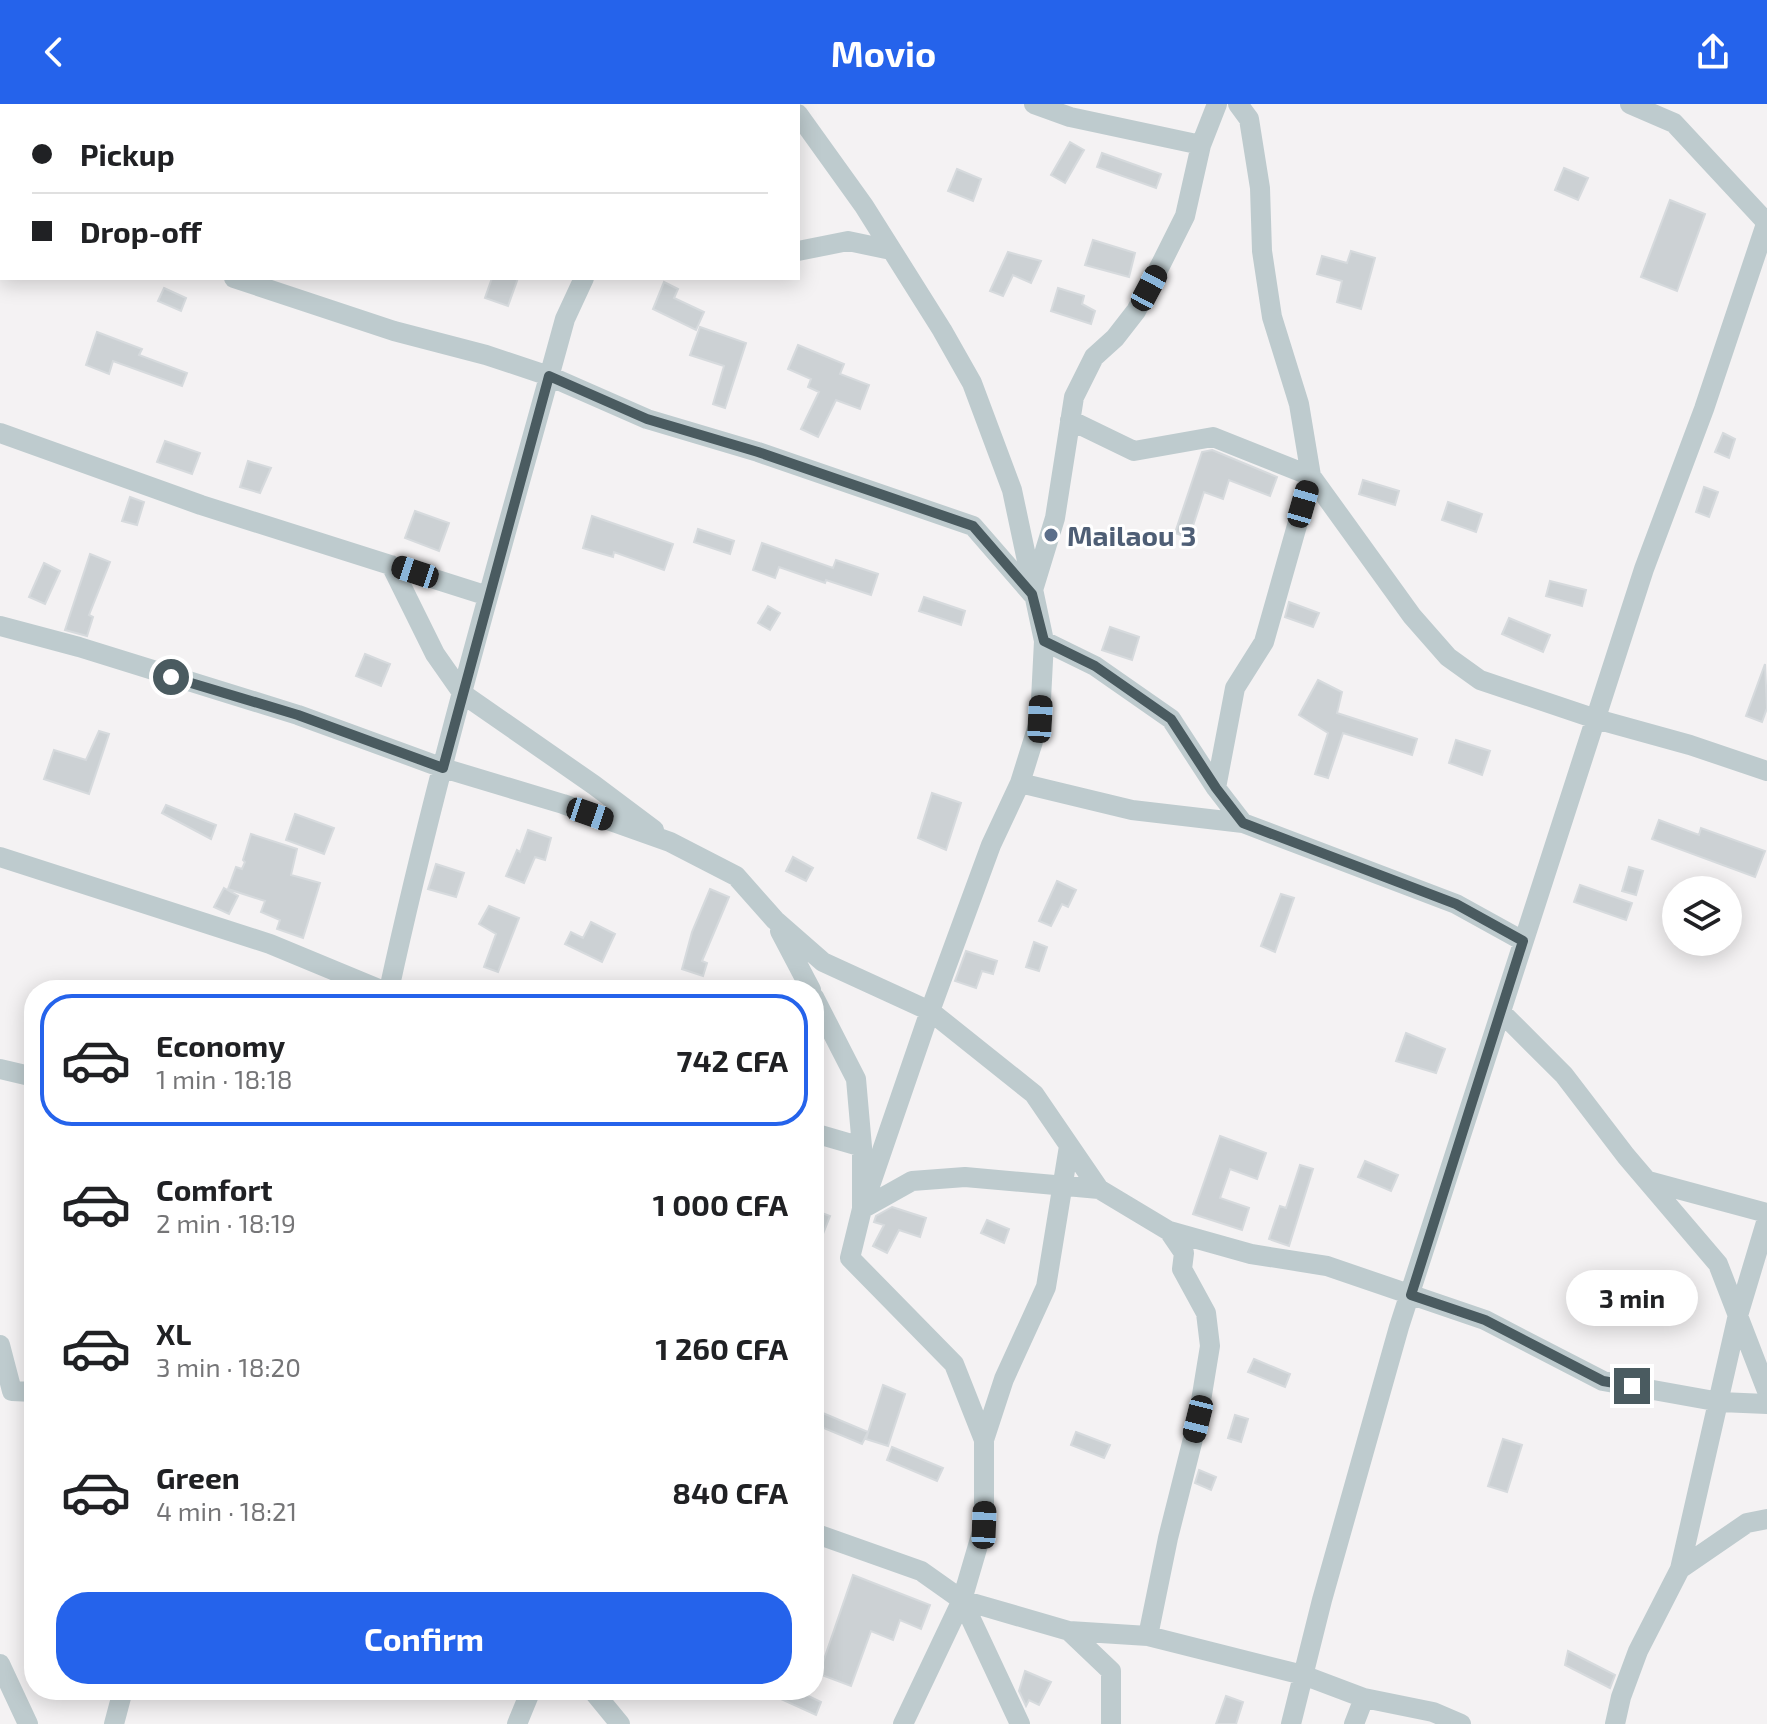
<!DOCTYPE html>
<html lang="en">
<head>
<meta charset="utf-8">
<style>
  body { margin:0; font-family:"Exo 2",sans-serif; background:#f2f2f2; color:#202124; height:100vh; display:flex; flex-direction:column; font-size:30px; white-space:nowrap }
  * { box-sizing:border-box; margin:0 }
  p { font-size:26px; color:#757577 }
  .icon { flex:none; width:44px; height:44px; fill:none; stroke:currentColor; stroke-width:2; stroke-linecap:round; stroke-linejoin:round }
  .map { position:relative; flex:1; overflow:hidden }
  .details { position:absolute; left:24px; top:876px; width:800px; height:720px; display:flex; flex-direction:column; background:#fff; border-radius:32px; box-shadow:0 4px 20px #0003 }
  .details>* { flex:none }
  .hud { position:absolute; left:0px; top:0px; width:800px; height:176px; box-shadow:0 4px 20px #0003; display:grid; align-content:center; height:176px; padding:0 32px; background:#fff }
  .buttons { position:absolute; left:1662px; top:772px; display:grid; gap:16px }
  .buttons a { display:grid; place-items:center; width:80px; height:80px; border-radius:50%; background:#fff; box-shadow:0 4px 20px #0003; font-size:40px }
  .end { position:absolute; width:36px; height:36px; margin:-18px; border:10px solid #4a5b60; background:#fff; box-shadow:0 0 0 4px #fff }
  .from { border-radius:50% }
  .bubble { position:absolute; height:56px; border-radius:28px; background:#fff; box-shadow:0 4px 20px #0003; font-size:26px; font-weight:700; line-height:56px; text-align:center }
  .car { position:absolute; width:24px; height:48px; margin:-24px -12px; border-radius:10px; box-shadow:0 0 6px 2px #0007; background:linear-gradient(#222 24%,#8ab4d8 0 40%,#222 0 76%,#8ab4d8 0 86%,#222 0) }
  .hud b { display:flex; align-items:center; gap:28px; height:76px; font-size:30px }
  .hud b+b { border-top:2px solid #e0e0e0 }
  .hud i { width:20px; height:20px; background:#202124 }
  ul { padding:14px 0 0; list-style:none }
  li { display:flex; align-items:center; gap:24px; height:132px; margin:0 16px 12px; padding:0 16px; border:4px solid transparent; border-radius:32px }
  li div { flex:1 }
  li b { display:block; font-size:30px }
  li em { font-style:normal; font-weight:700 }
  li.active { border-color:#2563eb }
  li>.icon { width:72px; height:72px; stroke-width:1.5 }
  .action { display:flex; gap:16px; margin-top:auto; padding:16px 32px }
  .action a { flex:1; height:92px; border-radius:32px; background:#2563eb; color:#fff; font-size:32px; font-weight:700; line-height:92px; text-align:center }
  header { display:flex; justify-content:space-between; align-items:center; height:104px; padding:0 32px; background:#2563eb; color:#fff; font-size:36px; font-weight:700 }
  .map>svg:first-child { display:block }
  .building { fill:#ccd1d4; stroke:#d6dadd; stroke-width:2 }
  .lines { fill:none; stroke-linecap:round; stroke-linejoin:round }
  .minor { stroke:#becbce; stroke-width:20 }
  .route { stroke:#4a5b60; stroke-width:10 }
  .service-dot { fill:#5c6f8a; stroke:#fff; stroke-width:3 }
  .labels { text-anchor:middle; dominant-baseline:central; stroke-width:6; stroke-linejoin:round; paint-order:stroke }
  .service-label { font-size:28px; font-weight:bold; fill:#4e5e75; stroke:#fff; text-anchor:start }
</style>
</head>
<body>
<header><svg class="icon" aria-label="back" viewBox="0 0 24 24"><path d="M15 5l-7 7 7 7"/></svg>Movio<svg class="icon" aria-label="share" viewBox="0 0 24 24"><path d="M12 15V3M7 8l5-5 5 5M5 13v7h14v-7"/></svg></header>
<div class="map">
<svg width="1767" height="1620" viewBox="0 0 1767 1620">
  <rect width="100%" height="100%" fill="#f4f2f3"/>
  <!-- building -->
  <path class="building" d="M1070 38 1084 46 1065 79 1051 71Z
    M1102 49 1161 70 1156 84 1097 63Z
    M1564 64 1588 74 1578 96 1555 86Z
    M957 65 981 75 973 97 948 87Z
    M1670 96 1705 110 1677 187 1641 173Z
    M1093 136 1135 149 1129 173 1085 161Z
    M1351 147 1375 154 1361 205 1337 198 1342 177 1317 170 1322 152 1347 159Z
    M1008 148 1041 157 1031 179 1013 171 1003 192 990 187Z
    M492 174H518L508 202 485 194Z
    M664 178 678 185 674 194 704 208 696 226 653 205Z
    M164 184 186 194 181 207 158 197Z
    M1058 184 1084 192 1082 200 1095 207 1091 220 1051 207Z
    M700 223 746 239 725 304 713 300 724 262 690 251Z
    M97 228 142 245 139 251 187 269 182 282 113 257 109 270 86 261Z
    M798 241 844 260 840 270 869 281 860 305 836 296 818 333 801 325 819 288 808 283 811 275 788 265Z
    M1723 329 1735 335 1729 354 1715 348Z
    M165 337 200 349 192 370 157 358Z
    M1212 346 1277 373 1270 392 1229 376 1223 395 1204 388 1189 434 1175 429 1202 348Z
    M248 357 271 364 260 389 240 383Z
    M1363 376 1399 387 1395 401 1359 390Z
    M1704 383 1718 388 1709 413 1696 408Z
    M130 393 144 398 137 421 122 417Z
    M1448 398 1482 410 1476 428 1442 416Z
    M415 407 449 419 439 447 405 434Z
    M592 412 673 440 664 466 614 448 613 453 583 444Z
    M698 425 734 437 730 450 694 438Z
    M762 439 833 464 836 456 878 470 871 491 826 476 825 479 779 463 775 474 753 466Z
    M90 450 110 458 89 511 93 513 87 532 65 526Z
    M44 459 60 467 45 500 29 493Z
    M1550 477 1586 486 1582 502 1546 492Z
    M924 493 965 507 961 521 919 507Z
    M1289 498 1319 509 1313 523 1285 513Z
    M768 502 780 509 770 526 758 519Z
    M1509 514 1550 531 1543 548 1502 530Z
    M1110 523 1139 533 1132 556 1102 546Z
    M365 550 390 560 381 582 356 572Z
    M1765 560 1767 604 1762 618 1746 612Z
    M1318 576 1342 588 1337 609 1417 635 1412 651 1343 629 1328 674 1315 670 1328 629 1299 611Z
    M99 627 109 630 89 690 44 675 54 646 86 656Z
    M1456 636 1490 647 1482 671 1449 659Z
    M932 689 961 699 946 746 918 734Z
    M166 701 216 721 211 735 162 709Z
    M295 710 334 724 324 750 286 736Z
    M1659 716 1699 731 1701 724 1765 747 1755 773 1652 735Z
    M528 726 551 734 545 756 535 753 524 779 506 772 517 746 520 748Z
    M251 730 297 745 291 771 320 779 303 834 277 825 280 816 261 808 265 797 228 785 236 763 242 765 245 758 243 756Z
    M793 753 813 764 806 777 786 767Z
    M436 760 464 769 456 793 428 785Z
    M1629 763 1643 767 1636 791 1622 787Z
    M1057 777 1076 786 1068 803 1062 800 1051 822 1039 817Z
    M1580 781 1632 799 1626 816 1574 798Z
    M224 784 238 792 229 810 214 803Z
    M710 785 729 793 702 857 707 859 703 872 682 865 692 828Z
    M1281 790 1294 794 1275 848 1261 842Z
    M489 802 519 814 498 868 484 863 496 830 479 820Z
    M591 818 615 830 602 858 565 840 571 828 583 834Z
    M1034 838 1047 843 1039 867 1026 863Z
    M966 847 997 857 993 870 982 867 976 884 955 877Z
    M1406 929 1445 945 1436 969 1396 957Z
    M1220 1032 1266 1049 1257 1075 1230 1065 1220 1094 1249 1104 1242 1126 1193 1110Z
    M1365 1057 1398 1071 1391 1087 1358 1073Z
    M1300 1061 1313 1065 1289 1142 1269 1135 1280 1102 1286 1104Z
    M892 1103 926 1114 920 1133 899 1126 887 1149 873 1142 884 1121 874 1118 876 1112Z
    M814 1106 830 1112 815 1150H814Z
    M987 1116 1009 1125 1004 1139 981 1129Z
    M1254 1255 1290 1270 1285 1283 1248 1268Z
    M883 1281 905 1290 888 1342 866 1335Z
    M818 1307 868 1328 862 1340 814 1320Z
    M1235 1311 1248 1315 1241 1338 1228 1334Z
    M1076 1328 1110 1341 1104 1354 1071 1341Z
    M1503 1335 1522 1341 1507 1388 1488 1382Z
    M892 1343 943 1364 937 1377 887 1356Z
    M1199 1366 1216 1373 1211 1386 1195 1379Z
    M853 1471 930 1501 921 1525 900 1516 893 1536 871 1527 851 1582 819 1570Z
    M1568 1547 1615 1571 1610 1584 1565 1561Z
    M1025 1567 1051 1578 1039 1601 1029 1596 1026 1602 1019 1587Z
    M761 1586H796L821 1598 816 1611Z
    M1226 1592 1243 1598 1236 1620H1216Z"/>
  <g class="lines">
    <!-- minor -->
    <path class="minor" d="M382 0 388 2
      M1034 0 1070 13 1201 41
      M1238 0 1249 15 1260 84 1262 147 1272 213 1299 300 1311 372 1412 512 1448 553 1480 576 1596 615 1690 641 1767 667
      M1630 0 1674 19 1767 119
      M528 2 530 0
      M653 2 654 0
      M679 2 681 0
      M798 10 864 102 942 226 972 279 1012 386 1044 537 1040 615 1020 679 991 741 930 907 862 1105
      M0 15 2 9
      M0 96H2
      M798 147 848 137 891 146
      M234 174 394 227 486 251 549 272 647 315 758 348 973 422 1032 490
      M1070 316 1134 347 1213 333 1311 372 1264 538 1235 584 1216 684
      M0 329 201 401 488 492
      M391 461 435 550 463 590 594 681 654 726
      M1033 486 1055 414 1074 293 1094 253 1115 234 1136 207 1161 160 1185 112 1201 41 1217 0
      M0 522 79 543 298 611 443 664 563 700 670 738 736 772 775 816 823 858 930 907 1034 990 1099 1085 1169 1127 1251 1150 1327 1162 1485 1216 1603 1277 1720 1298 1767 1300
      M1044 537 1095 562 1171 615 1216 684 1243 719
      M1020 679 1132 706 1243 719 1456 800 1523 837
      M0 753 270 840 381 886
      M780 827 811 886
      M389 886C438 660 504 438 565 215L584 174
      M814 893 856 975 862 1043V1105L850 1154 954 1260 984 1336V1421L962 1496 903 1620
      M1502 909 1564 971 1626 1052 1718 1160 1767 1287
      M0 965 34 973
      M814 1029 862 1043
      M1648 1077 1767 1109
      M862 1105 912 1077 965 1073 1099 1085
      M0 1241 12 1287 34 1288
      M984 1336 1004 1275 1046 1183 1069 1042
      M814 1429 921 1467 962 1496 1069 1527 1148 1532 1303 1571 1364 1594 1433 1608 1461 1620
      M1680 1465 1747 1419 1767 1415
      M962 1496 1020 1620
      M1069 1527 1111 1567V1620
      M1148 1532 1168 1434 1198 1315 1210 1242 1206 1209 1182 1165 1184 1149 1169 1127
      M0 1560 28 1620
      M592 1586 620 1620
      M114 1620 123 1586
      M517 1620 531 1586
      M1291 1620 1322 1496 1399 1223 1644 465 1704 305 1767 117
      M1354 1620 1364 1594
      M1615 1620 1621 1593 1638 1547 1680 1465 1737 1215 1767 1115"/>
  </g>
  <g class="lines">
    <!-- route -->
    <path class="route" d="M171 573 298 611 443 664 549 272 647 315 758 348 973 422 1032 490 1044 537 1095 562 1171 615 1216 684 1243 719 1456 800 1523 837 1411 1191 1485 1216 1603 1277 1632 1282"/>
  </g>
  <!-- markers -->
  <circle class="service-dot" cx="1051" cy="431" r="8"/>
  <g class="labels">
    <!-- service labels -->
    <g class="service-label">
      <text x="1067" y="431">Mailaou 3</text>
    </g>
  </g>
</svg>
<div class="buttons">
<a><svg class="icon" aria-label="layers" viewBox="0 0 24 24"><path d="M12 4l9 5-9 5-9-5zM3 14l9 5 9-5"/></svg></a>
</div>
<i class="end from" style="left:171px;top:573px"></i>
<i class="end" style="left:1632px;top:1282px"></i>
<div class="bubble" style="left:1566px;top:1166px;width:132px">3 min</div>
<i class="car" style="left:1149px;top:184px;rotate:28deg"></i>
<i class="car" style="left:1303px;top:400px;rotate:16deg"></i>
<i class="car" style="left:415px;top:468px;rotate:288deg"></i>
<i class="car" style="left:1040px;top:615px;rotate:3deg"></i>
<i class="car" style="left:590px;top:710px;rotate:109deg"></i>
<i class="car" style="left:1198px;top:1315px;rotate:194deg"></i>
<i class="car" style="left:984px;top:1421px;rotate:2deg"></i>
<div class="hud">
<b><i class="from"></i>Pickup</b>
<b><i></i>Drop-off</b>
</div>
<section class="details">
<ul>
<li class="active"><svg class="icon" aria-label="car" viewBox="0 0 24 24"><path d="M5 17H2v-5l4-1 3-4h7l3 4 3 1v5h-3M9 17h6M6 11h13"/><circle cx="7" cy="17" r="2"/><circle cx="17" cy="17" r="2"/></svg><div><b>Economy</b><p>1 min · 18:18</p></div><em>742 CFA</em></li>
<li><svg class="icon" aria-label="car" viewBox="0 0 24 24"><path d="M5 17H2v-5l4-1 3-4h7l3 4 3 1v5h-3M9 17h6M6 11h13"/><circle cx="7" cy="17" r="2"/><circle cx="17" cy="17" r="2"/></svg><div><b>Comfort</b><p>2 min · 18:19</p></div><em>1 000 CFA</em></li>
<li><svg class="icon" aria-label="car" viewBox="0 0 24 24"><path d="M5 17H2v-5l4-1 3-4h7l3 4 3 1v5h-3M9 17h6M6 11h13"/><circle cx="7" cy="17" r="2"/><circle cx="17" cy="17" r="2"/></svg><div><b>XL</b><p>3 min · 18:20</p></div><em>1 260 CFA</em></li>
<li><svg class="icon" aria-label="car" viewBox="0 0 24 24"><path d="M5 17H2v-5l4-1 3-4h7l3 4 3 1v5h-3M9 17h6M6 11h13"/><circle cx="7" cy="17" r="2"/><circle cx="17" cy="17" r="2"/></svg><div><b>Green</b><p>4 min · 18:21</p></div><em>840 CFA</em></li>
</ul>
<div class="action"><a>Confirm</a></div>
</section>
</div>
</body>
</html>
